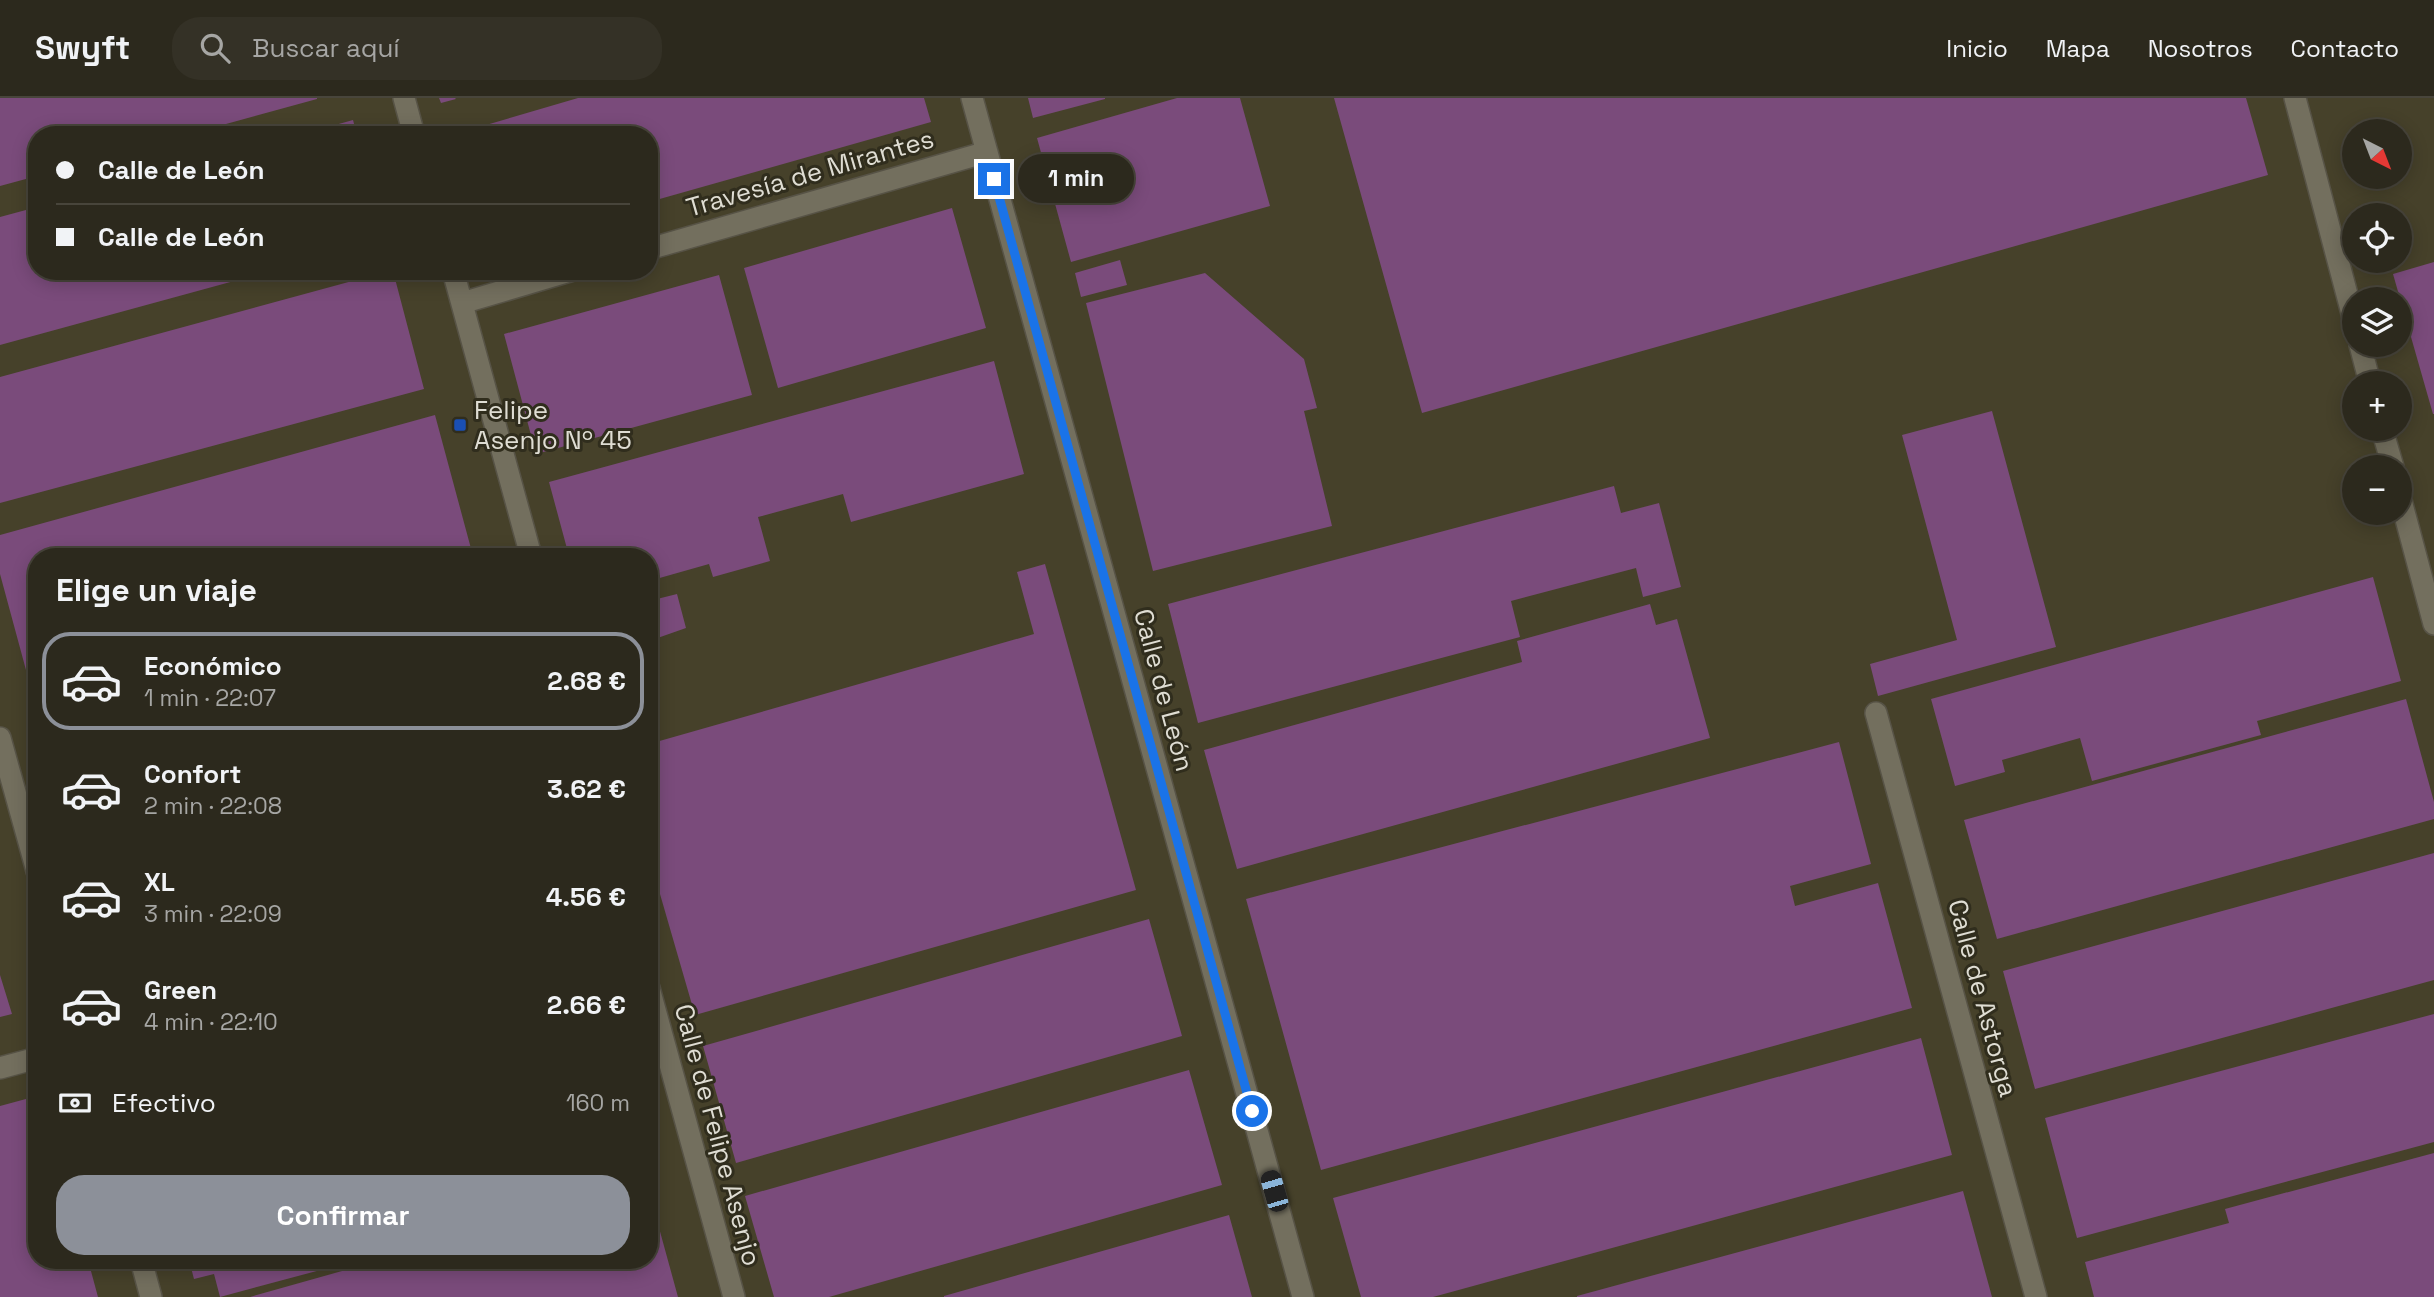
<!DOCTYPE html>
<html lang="es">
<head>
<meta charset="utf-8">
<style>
  body { margin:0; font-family:"Space Grotesk",sans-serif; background:#343126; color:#f1f3f6; height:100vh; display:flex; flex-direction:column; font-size:26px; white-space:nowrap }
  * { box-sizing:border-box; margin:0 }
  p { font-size:23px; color:#a6a6a4 }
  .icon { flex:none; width:38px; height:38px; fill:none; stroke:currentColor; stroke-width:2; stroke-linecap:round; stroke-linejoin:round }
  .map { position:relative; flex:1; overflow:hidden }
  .panel { position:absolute; left:28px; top:450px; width:630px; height:721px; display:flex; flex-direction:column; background:#2c291d; border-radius:28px; box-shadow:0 4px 18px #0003,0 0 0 2px #48453b }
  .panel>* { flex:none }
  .top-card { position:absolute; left:28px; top:28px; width:630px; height:154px; border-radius:28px; box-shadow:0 4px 18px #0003,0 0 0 2px #48453b; display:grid; align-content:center; height:154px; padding:0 28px; background:#2c291d }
  .needle { width:46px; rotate:138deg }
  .buttons { position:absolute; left:2342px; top:21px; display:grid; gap:14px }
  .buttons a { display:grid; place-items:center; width:70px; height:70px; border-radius:50%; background:#2c291d; box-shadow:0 4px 18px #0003,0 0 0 2px #48453b; font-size:35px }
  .end { position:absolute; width:32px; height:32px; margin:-16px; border:9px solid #1a73e8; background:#fff; box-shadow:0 0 0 4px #fff }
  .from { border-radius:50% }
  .bubble { position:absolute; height:49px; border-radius:24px; background:#2c291d; box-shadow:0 4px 18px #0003,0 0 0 2px #48453b; font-size:23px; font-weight:600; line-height:49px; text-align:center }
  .car { position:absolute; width:21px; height:42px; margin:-21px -10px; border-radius:9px; box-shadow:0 0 5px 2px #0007; background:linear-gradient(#222 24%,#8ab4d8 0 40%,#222 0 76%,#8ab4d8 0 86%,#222 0) }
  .top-card b { display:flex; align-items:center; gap:24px; height:66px; font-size:26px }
  .top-card b+b { border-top:2px solid #48453b }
  .top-card i { width:18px; height:18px; background:#f1f3f6 }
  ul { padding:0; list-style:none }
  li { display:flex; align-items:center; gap:21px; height:98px; margin:0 14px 10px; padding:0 14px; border:4px solid transparent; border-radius:28px }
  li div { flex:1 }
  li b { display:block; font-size:26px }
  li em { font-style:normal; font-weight:600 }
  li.on { border-color:#8c9099 }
  li>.icon { width:63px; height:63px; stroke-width:1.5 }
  h2 { padding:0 28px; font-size:32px; line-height:84px }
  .pay { display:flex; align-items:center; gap:18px; height:77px; padding:0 28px; font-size:26px }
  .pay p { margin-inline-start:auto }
  .action { display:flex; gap:14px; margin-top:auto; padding:14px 28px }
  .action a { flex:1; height:80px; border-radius:28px; background:#8c9099; color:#fff; font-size:28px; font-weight:600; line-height:80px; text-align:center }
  header { display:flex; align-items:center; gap:42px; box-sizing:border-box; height:98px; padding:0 35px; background:#2c291d; border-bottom:2px solid #48453b }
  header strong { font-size:33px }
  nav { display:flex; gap:38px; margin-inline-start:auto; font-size:24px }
  .search { width:490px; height:63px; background:#343126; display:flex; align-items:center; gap:18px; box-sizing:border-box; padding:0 24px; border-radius:28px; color:#a6a6a4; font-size:26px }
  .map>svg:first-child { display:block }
  .built { fill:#46412a; fill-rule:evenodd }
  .building { fill:#7a4b7b }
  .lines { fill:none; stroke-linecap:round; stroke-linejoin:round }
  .minor-casing { stroke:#575346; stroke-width:24 }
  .minor { stroke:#736f5e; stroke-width:21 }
  .route { stroke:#1a73e8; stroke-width:9 }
  .transit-dot { fill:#1a4fb4; stroke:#302d1d; stroke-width:2.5 }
  .labels { text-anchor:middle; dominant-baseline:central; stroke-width:6; stroke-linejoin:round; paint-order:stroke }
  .street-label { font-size:26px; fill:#dfddd3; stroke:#302d1d }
  .poi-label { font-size:26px; fill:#dfddd3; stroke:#302d1d; text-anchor:start }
</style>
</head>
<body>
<header>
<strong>Swyft</strong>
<div class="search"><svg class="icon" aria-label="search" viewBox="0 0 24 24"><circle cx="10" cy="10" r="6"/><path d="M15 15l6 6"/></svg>Buscar aquí</div>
<nav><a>Inicio</a><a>Mapa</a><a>Nosotros</a><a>Contacto</a></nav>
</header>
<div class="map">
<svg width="2434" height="1199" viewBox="0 0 2434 1199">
  <rect width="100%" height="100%" fill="#3b3727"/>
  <!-- built -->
  <path class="built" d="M0 0H2434V1199H0ZM2354 33H2399V79H2354ZM37 37H649V173H37ZM2354 117H2399V163H2354ZM2354 201H2399V247H2354ZM2354 285H2399V331H2354ZM2354 369H2399V415H2354ZM37 458H649V1162H37Z"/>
  <!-- building -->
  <path class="building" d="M0 0H317V1L186 37H37V78L0 88Z
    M439 0H455L456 1 441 5Z
    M578 0H924L931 24 649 104V37H452Z
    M1028 0H1105V1L1033 20Z
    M1177 0H1240L1270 108 1071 164 1037 40Z
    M1334 0H2246L2268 77 1422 315Z
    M353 22 357 37H303V36Z
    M37 109V173L267 174 0 247V119Z
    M952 110 986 230 778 290 744 170Z
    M1120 162 1127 187 1081 199 1075 175Z
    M2434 164V316H2433L2393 176Z
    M389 173H393L424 291 0 405V279Z
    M1205 175 1304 261 1317 310 1304 313 1332 428 1153 473 1086 205Z
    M719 177 752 297 536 356 504 236Z
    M994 263 1024 376 851 424 843 396 758 419 770 463 713 479 709 466 649 483V458H569L549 384Z
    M1992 313 2056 549 1878 598 1870 566 1957 542 1902 337Z
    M435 317 473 458H37L36 609 0 476V437Z
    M1614 388 1621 415 1659 405 1681 489 1643 499 1636 470 1511 503 1520 539 1198 625 1168 506Z
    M1045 466 1136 792 695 917 649 758V646L1034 536 1017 474Z
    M2373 479 2401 583 2257 623 2261 637 2092 683 2080 640 2002 662 2005 674 1955 688 1931 601Z
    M677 496 686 530 649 543V503Z
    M1650 506 1656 527 1677 521 1710 640 1237 771 1204 652 1522 564 1517 543Z
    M2406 601 2434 704V721L1997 841 1964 722Z
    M1839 644 1871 766 1790 788 1795 808 1878 785 1912 910 1321 1072 1246 801Z
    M2434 755V882L2035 991 2003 873Z
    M1149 821 1182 938 736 1065 703 948Z
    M0 877 12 916 0 919Z
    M2434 916V1044L2077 1140 2045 1020Z
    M1921 940 1952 1057 1433 1199H1361L1333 1100Z
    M1189 972 1222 1087 829 1199H774L745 1098Z
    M37 998V1162H88L98 1199H0V1008Z
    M2434 1055V1199H2094L2085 1164 2229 1125 2225 1111Z
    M1963 1093 1992 1199H1577V1198Z
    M650 1097 678 1199H250L381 1162H649Z
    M1229 1117 1252 1199H944V1198Z
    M189 1162H354V1163L220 1199 214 1176 194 1181Z"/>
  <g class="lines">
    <!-- minor casing -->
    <g class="minor-casing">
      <path id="minor" d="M404 0 414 37
        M972 0 1303 1199
        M2295 0 2354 223
        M649 151 987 54
        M453 173 531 458
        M462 205 570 173
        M2360 247 2370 285
        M2382 331 2393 369
        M2399 395 2434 526
        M1876 615 2036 1199
        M0 640 37 773
        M649 890 734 1199
        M0 970 37 960
        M141 1162 151 1199"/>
    </g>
    <!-- minor -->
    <use href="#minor" class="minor"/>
  </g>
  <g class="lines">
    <!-- route -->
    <path class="route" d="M994 81 1252 1013"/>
  </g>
  <!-- markers -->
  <rect class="transit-dot" x="453" y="320" width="14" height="14" rx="3.5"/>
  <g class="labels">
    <!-- street labels -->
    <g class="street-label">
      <text transform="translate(810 75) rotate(-16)">Travesía de Mirantes</text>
      <text transform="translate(1164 592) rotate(75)">Calle de León</text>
      <text transform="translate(1983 900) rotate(75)">Calle de Astorga</text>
      <text transform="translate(718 1037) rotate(75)">Calle de Felipe Asenjo</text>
    </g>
    <!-- poi labels -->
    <g class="poi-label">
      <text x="474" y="312">Felipe<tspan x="474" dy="30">Asenjo Nº 45</tspan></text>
    </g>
  </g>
</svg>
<div class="buttons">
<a><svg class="needle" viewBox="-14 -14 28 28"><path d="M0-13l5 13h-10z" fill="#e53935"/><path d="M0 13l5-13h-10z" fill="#a6a6a4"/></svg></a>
<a><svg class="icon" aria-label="locate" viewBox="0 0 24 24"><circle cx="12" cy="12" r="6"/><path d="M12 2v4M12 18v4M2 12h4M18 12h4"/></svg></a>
<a><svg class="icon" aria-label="layers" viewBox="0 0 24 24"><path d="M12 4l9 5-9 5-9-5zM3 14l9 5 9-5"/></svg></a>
<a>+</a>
<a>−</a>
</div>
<i class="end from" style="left:1252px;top:1013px"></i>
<i class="end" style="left:994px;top:81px"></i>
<div class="bubble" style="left:1018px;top:56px;width:116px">1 min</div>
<i class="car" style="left:1274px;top:1093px;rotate:344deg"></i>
<div class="top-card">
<b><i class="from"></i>Calle de León</b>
<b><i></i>Calle de León</b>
</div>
<section class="panel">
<h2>Elige un viaje</h2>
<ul>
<li class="on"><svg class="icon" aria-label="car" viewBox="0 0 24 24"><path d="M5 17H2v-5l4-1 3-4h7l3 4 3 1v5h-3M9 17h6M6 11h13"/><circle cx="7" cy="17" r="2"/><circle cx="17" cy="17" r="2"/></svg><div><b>Económico</b><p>1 min · 22:07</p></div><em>2.68 €</em></li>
<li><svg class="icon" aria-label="car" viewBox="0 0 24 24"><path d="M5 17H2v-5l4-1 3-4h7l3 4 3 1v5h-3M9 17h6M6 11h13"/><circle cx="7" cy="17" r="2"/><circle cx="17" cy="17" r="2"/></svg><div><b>Confort</b><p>2 min · 22:08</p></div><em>3.62 €</em></li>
<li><svg class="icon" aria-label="car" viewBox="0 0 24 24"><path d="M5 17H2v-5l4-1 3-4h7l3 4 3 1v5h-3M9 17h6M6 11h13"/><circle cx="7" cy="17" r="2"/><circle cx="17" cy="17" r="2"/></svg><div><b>XL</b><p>3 min · 22:09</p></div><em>4.56 €</em></li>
<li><svg class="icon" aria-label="car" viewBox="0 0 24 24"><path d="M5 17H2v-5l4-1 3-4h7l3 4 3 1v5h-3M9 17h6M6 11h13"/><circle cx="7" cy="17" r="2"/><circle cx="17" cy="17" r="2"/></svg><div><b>Green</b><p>4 min · 22:10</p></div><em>2.66 €</em></li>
</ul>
<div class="pay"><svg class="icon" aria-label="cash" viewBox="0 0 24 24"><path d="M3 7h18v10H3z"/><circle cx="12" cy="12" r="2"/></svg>Efectivo<p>160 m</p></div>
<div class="action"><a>Confirmar</a></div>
</section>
</div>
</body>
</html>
